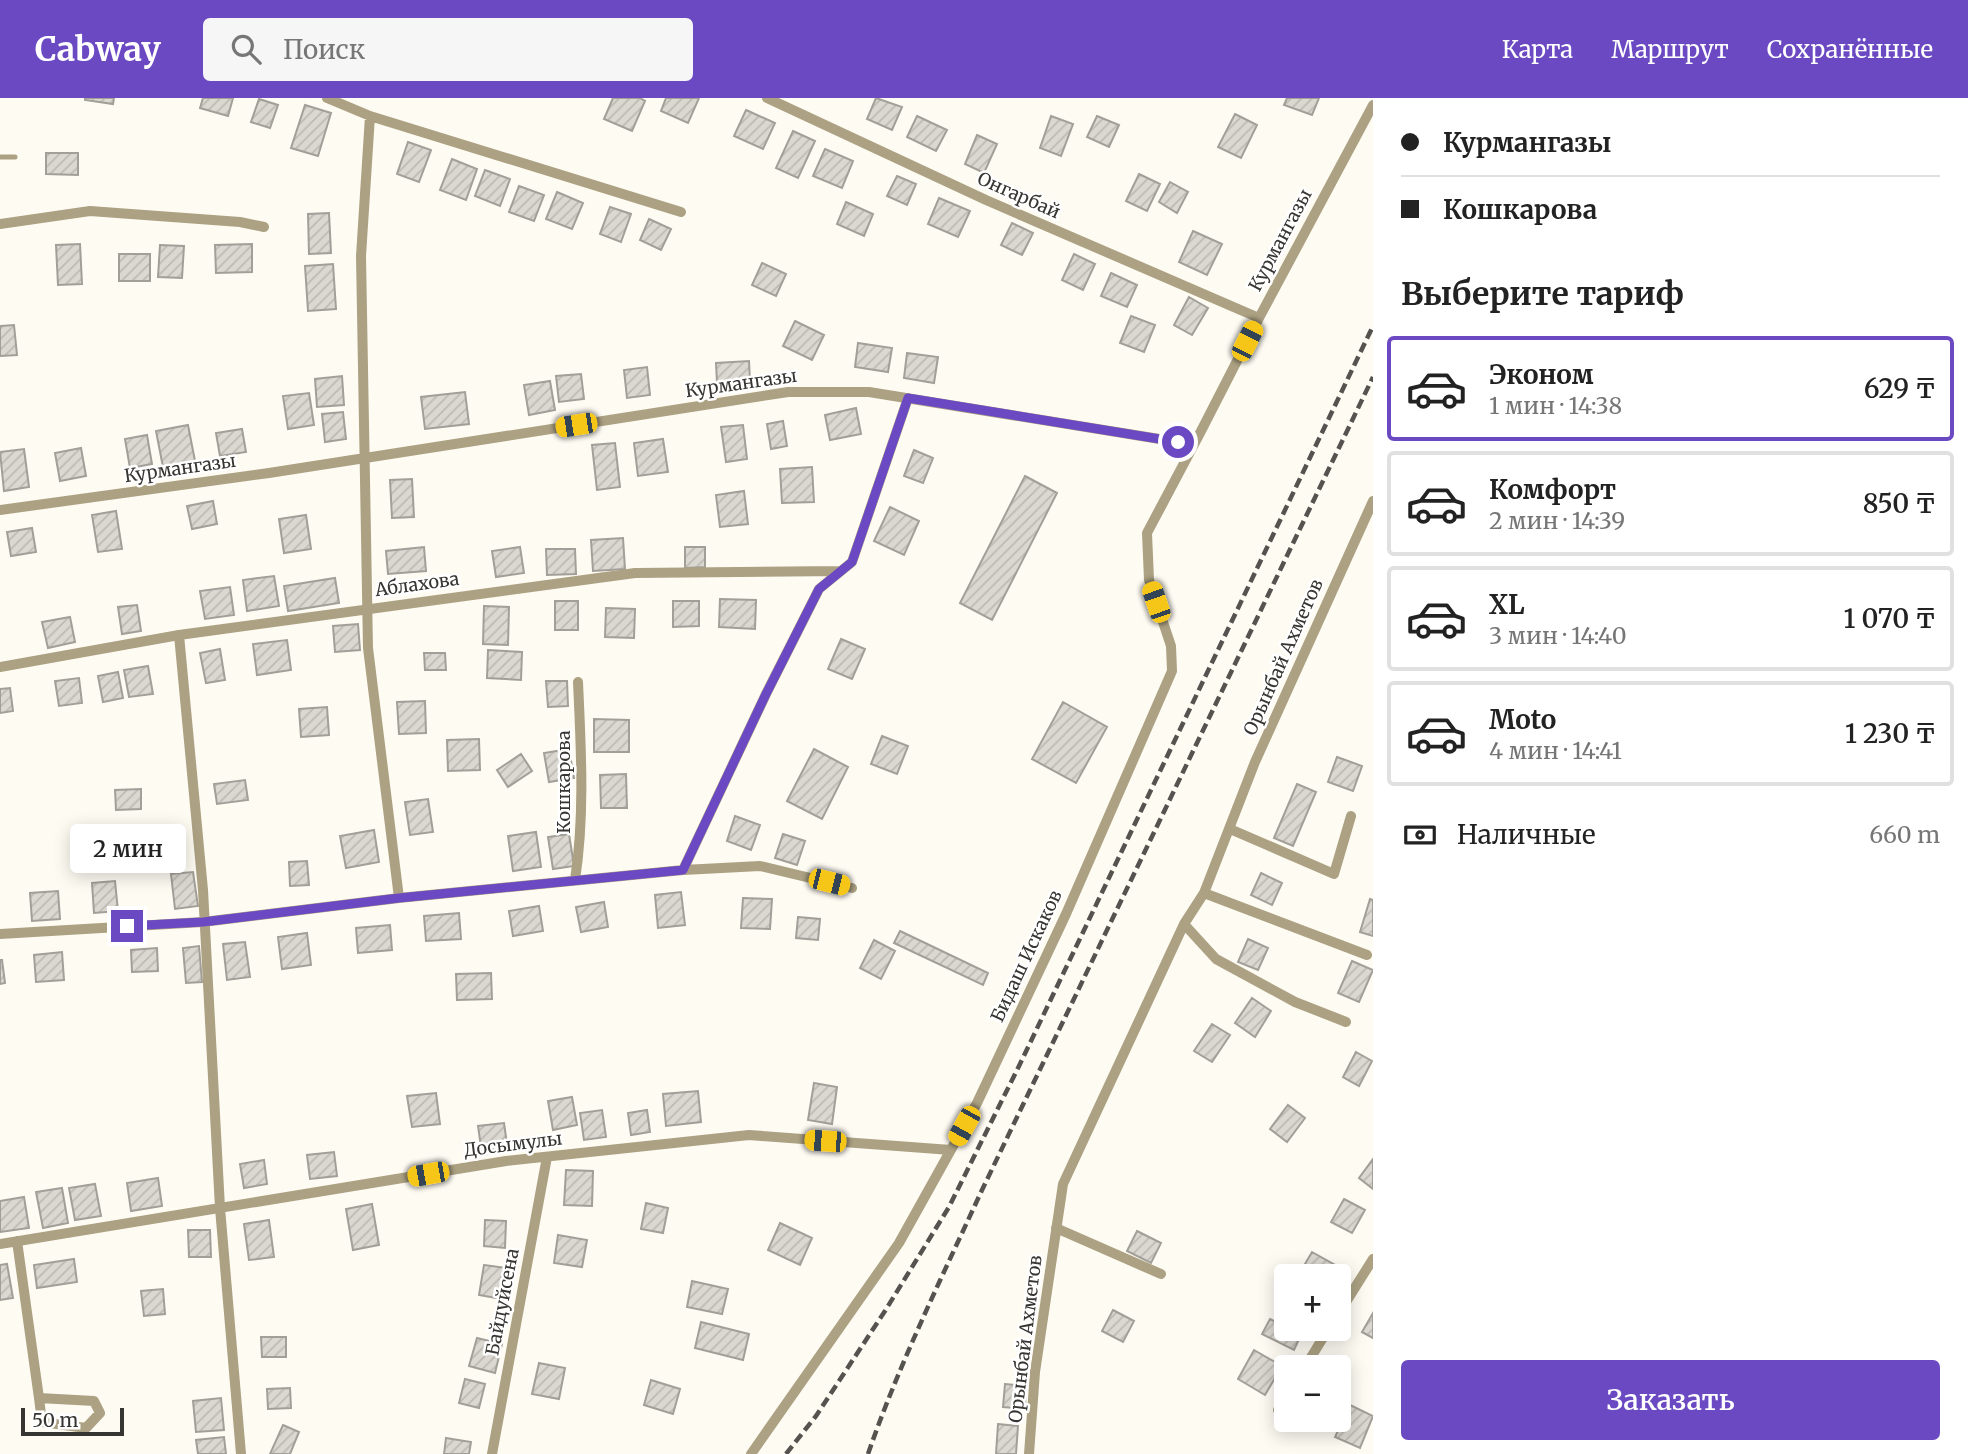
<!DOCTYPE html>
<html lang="ru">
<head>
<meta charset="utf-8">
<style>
  body { margin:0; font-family:Merriweather,serif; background:#f6f6f6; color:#222; height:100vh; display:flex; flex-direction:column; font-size:26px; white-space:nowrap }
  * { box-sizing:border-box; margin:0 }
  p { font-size:23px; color:#767676 }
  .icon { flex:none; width:38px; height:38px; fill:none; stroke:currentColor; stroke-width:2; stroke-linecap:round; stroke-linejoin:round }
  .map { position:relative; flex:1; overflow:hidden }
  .drawer { display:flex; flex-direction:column; background:#fff; width:595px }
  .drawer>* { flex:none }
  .hud { display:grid; align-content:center; height:154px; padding:0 28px; background:#fff }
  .fabs { position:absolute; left:1274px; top:1166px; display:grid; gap:14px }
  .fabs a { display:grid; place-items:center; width:77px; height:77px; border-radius:7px; background:#fff; box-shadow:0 4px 18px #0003; font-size:35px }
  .scale { position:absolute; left:21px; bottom:18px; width:103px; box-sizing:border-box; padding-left:7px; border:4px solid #363532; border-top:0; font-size:19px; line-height:24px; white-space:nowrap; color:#363532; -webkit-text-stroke:5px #fff; paint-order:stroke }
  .end { position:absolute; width:32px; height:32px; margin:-16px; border:9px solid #6a49c2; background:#fff; box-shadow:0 0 0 4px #fff }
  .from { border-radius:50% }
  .bubble { position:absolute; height:49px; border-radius:7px; background:#fff; box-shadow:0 4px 18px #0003; font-size:23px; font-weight:600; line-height:49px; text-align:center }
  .car { position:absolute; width:21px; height:42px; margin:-21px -10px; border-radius:9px; box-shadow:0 0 5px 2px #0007; background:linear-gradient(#f5c518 24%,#345 0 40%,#f5c518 0 76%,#345 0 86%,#f5c518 0) }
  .hud b { display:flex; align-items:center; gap:24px; height:66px; font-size:26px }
  .hud b+b { border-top:2px solid #e0e0e0 }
  .hud i { width:18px; height:18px; background:#222 }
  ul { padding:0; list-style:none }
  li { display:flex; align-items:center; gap:21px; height:105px; margin:0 14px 10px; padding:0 14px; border:4px solid #e0e0e0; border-radius:7px }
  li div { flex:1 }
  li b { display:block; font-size:26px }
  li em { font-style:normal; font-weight:600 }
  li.on { border-color:#6a49c2 }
  li>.icon { width:63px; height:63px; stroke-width:1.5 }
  h2 { padding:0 28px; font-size:32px; line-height:84px }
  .pay { display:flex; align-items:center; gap:18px; height:77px; padding:0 28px; font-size:26px }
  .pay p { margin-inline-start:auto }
  .primary-button { display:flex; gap:14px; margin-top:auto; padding:14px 28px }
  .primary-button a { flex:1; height:80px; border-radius:7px; background:#6a49c2; color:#fff; font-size:28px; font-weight:600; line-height:80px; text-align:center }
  header { display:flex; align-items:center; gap:42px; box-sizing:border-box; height:98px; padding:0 35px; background:#6a49c2; color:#fff }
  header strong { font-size:33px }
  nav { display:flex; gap:38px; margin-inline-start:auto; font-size:24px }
  .search { width:490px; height:63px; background:#f6f6f6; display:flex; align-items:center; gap:18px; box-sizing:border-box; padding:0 24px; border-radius:7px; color:#767676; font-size:26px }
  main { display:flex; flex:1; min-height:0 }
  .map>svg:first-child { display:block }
  .building { fill:url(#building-hatch); stroke:#a29f98; stroke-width:2 }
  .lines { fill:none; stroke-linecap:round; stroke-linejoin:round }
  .service { stroke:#aca182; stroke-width:5 }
  .minor { stroke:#aca182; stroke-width:10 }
  .rail { stroke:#54534f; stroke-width:4.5; stroke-dasharray:10 5; stroke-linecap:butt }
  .route { stroke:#6a49c2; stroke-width:9 }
  .labels { text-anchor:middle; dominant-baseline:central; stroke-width:5; stroke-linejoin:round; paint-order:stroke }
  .street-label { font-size:18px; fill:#363532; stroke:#fff }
</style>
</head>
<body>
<header>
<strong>Cabway</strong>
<div class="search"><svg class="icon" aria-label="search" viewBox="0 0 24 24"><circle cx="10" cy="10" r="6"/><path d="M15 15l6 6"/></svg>Поиск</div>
<nav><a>Карта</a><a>Маршрут</a><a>Сохранённые</a></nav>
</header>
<main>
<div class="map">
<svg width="1373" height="1356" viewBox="0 0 1373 1356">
  <defs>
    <pattern id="building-hatch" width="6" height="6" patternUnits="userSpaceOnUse" patternTransform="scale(1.75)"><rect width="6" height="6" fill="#dbd8d1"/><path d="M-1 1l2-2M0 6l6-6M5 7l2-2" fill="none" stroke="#bdbab4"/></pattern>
  </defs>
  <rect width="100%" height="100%" fill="#fefbf3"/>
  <!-- building -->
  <path class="building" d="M85 0H114L113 6 85 2Z
    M203 0H233L228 18 200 10Z
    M613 0H640L645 3 632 33 604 21Z
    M666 0H699L688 25 661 13Z
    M876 0 902 9 892 32 867 21Z
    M1287 0H1319L1312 17 1284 7Z
    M259 1 278 7 270 30 251 24Z
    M305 7 331 15 318 58 291 50Z
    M746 12 775 25 763 51 734 38Z
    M1235 16 1257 27 1241 60 1218 49Z
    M917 18 947 32 936 53 907 39Z
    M1051 18 1073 26 1061 58 1040 50Z
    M1097 18 1119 27 1109 49 1087 39Z
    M793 33 815 43 798 80 776 70Z
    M977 37 997 46 984 75 965 66Z
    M408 44 431 52 419 84 397 76Z
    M825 51 853 63 842 90 813 78Z
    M46 55H78V77L46 76Z
    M452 61 477 71 466 102 440 92Z
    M485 72 510 81 500 108 475 98Z
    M1139 76 1160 86 1147 113 1126 103Z
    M897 78 916 86 907 107 887 98Z
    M1170 84 1188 94 1177 115 1159 104Z
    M519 88 544 97 534 123 509 114Z
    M557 94 583 105 572 131 546 121Z
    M939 100 970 113 958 139 928 126Z
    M846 104 873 116 864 138 837 126Z
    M610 109 631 116 621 144 600 136Z
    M329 115 331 155 309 156 308 116Z
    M649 121 671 131 661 152 640 142Z
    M1012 125 1033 135 1022 157 1001 147Z
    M1193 133 1222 146 1207 177 1179 164Z
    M80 146 82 186 58 187 56 147Z
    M252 146V174L216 175 215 147Z
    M160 147 184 148 182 180 158 179Z
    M119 156H150V183H119Z
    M1074 156 1095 166 1083 192 1062 182Z
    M762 165 786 176 776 198 752 187Z
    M333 166 336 211 308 213 305 168Z
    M1111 175 1137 187 1127 209 1101 198Z
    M1189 199 1208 210 1192 237 1174 227Z
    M1131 218 1155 227 1144 254 1120 245Z
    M795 223 824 237 812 262 783 248Z
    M14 227 17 257 0 258V228Z
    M858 245 892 250 888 274 855 269Z
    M907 255 938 259 934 285 904 280Z
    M749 263 750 283 717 285 716 265Z
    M647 269 650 297 627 300 624 272Z
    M581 276 584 301 559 304 556 278Z
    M342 278 344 307 317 309 315 281Z
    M550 283 555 312 529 317 524 287Z
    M465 294 469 326 425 331 421 299Z
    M309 295 314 327 288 331 283 298Z
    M856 310 861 336 830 342 825 317Z
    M343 314 346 341 325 344 322 316Z
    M783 323 787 348 771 351 767 326Z
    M188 327 195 363 163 369 156 333Z
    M743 327 747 361 726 364 721 329Z
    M242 331 246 354 220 358 216 335Z
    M147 337 152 366 130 370 125 341Z
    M663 341 668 374 638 378 634 345Z
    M615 345 620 389 597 392 592 347Z
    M81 350 86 378 60 383 55 355Z
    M24 351 29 389 4 393 0 354Z
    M914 352 933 360 923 385 904 378Z
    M812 369 814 404 782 405 780 371Z
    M1025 378 1057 395 992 522 960 505Z
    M412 381 414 419 392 420 390 382Z
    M744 393 748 426 720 429 716 397Z
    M213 403 217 426 192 431 187 408Z
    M890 409 919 423 904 457 874 443Z
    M116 413 122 451 98 454 92 417Z
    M306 417 311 451 284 455 279 421Z
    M32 430 36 454 11 458 7 434Z
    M623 440 625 471 593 473 591 442Z
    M424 449 426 473 388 476 386 453Z
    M520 449 524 475 496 479 492 453Z
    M685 449H705V469L685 470Z
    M546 451H575L576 476 547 477Z
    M274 478 279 508 247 513 243 482Z
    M335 480 339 505 288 513 284 488Z
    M230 489 234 517 205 521 200 493Z
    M720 501 756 502 755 531 719 529Z
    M555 503H578V532H555Z
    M673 503H699V528L673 529Z
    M137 507 141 533 122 536 118 509Z
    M484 508 509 509 508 547 483 546Z
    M606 510 635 511 634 540 605 539Z
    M70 519 75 544 48 550 42 524Z
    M358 526 360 552 335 554 333 528Z
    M841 541 865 551 852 581 828 571Z
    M287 542 291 572 257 577 253 546Z
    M220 551 225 582 206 585 200 555Z
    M488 552 522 554 521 582 487 580Z
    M424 555H445L446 572H425Z
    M148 568 153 596 129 599 124 572Z
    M118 574 123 600 103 604 98 578Z
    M79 580 82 605 59 608 55 583Z
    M546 583H567L568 608 548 609Z
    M10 590 13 613 0 615V591Z
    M425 603 426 635 399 636 397 604Z
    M1063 604 1107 629 1076 685 1032 661Z
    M327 609 329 637 301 639 299 611Z
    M594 621 629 622V654H594Z
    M882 638 908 648 897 676 871 666Z
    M479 641 480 672 448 673 447 642Z
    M569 651 574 680 549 684 544 655Z
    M814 651 848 669 822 721 787 703Z
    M521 656 532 673 508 689 497 672Z
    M1337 659 1362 668 1353 693 1328 684Z
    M626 676 627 710H601L600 677Z
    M245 682 248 702 217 706 214 686Z
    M1297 686 1316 694 1293 748 1274 740Z
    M141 691V711L116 712 115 692Z
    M428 701 433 734 410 737 405 704Z
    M735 718 760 727 751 752 727 743Z
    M374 732 379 764 346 770 340 738Z
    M536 734 541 769 513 773 508 738Z
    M569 736 574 768 553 771 548 739Z
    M783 736 805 743 797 767 775 760Z
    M307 763 309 787 290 788 289 764Z
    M193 774 198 808 175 811 171 776Z
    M1261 775 1282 785 1272 807 1251 797Z
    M115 783 118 813 94 815 92 785Z
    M58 793 60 821 32 823 30 795Z
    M681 794 685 827 658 830 655 797Z
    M743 800 772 801 770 831 741 830Z
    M1370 801 1373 802V838L1360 834Z
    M604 804 608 829 581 834 576 809Z
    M539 808 543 833 513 838 509 813Z
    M459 815 461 841 426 843 424 818Z
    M798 819 820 821 818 842 796 840Z
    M390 827 392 852 358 855 356 830Z
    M900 833 988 875 983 887 894 845Z
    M307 835 311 867 282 871 278 839Z
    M1248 841 1268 850 1258 872 1238 864Z
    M874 842 895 853 881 881 860 870Z
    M245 844 250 879 227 882 223 846Z
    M199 848 202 884 186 885 183 850Z
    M157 850 158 873 132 874 131 852Z
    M62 854 64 882 36 884 34 857Z
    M0 862H2L5 885 0 886Z
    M1352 863 1373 872 1359 904 1338 895Z
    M491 875 492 901 457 902 456 876Z
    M1252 900 1271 913 1255 939 1235 925Z
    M1212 926 1230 937 1212 964 1194 953Z
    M1356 954 1372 963 1359 988 1343 979Z
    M814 985 837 989 832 1026 808 1022Z
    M698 993 701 1024 666 1028 663 996Z
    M436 995 440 1026 412 1029 407 998Z
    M572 999 577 1027 553 1032 548 1003Z
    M1288 1007 1305 1020 1287 1044 1270 1031Z
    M602 1012 606 1039 584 1042 580 1015Z
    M647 1012 650 1034 631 1037 628 1015Z
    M504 1025 508 1053 482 1056 478 1028Z
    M334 1054 337 1078 310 1081 307 1057Z
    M1373 1061V1091L1359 1080Z
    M264 1062 267 1086 244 1090 240 1066Z
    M566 1072 593 1073 592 1108 564 1107Z
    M158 1080 162 1108 131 1113 127 1085Z
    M95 1086 101 1118 75 1122 69 1090Z
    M62 1090 68 1125 43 1130 36 1094Z
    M24 1099 29 1130 0 1134V1103Z
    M1344 1101 1365 1112 1352 1135 1331 1124Z
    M646 1105 668 1110 663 1135 641 1131Z
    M372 1106 379 1147 353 1152 346 1111Z
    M269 1122 274 1159 249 1162 244 1126Z
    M485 1122 506 1123 505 1150 484 1148Z
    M780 1125 812 1140 800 1167 768 1152Z
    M188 1132H210L211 1159H189Z
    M1137 1133 1161 1145 1151 1165 1127 1153Z
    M558 1137 587 1142 582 1169 554 1165Z
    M1312 1154 1335 1167 1329 1178H1298Z
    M74 1161 77 1184 37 1190 34 1167Z
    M7 1166 13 1200 0 1202V1167Z
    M484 1167 507 1170 502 1201 479 1197Z
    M692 1183 728 1191 722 1216 687 1209Z
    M163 1191 165 1216 144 1218 141 1193Z
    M1113 1212 1134 1223 1123 1244 1102 1233Z
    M1373 1215V1240L1362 1234Z
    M1270 1221 1301 1237 1294 1252 1262 1236Z
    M701 1224 749 1236 743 1262 695 1250Z
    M261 1239H286V1259H262Z
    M477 1240 502 1246 495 1275 469 1268Z
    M1254 1252 1282 1268 1265 1297 1238 1281Z
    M539 1265 565 1270 559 1301 532 1296Z
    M465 1281 485 1286 479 1310 459 1305Z
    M651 1282 680 1291 673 1316 644 1307Z
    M1005 1286 1026 1288 1025 1311 1003 1309Z
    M290 1290 291 1310 268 1311 267 1291Z
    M221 1300 224 1332 196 1334 193 1303Z
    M1350 1307 1373 1318 1360 1350 1335 1339Z
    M998 1326 1018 1328 1016 1356H996Z
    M283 1327 299 1334 290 1356H270Z
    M224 1339 226 1356H198L196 1342Z
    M446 1340 471 1344 469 1356H444Z"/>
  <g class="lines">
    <!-- service -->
    <path class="service" d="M0 59H15"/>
    <!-- minor -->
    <path class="minor" d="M327 0 370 18 681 114
      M767 0 986 102 1259 220
      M370 18 361 158 368 550 399 800
      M0 126 90 113 240 124 264 129
      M0 412 269 375 788 294H869L1178 344 1199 337 1259 220 1373 7
      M179 537 203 792 220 1110 241 1356
      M0 569 179 537 635 475 841 473
      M1230 731 1334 776 1351 718
      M683 772 766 596 819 491 852 464 908 300
      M575 782C585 717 581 650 578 584
      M1204 795 1367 857
      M1184 826 1216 861 1295 904 1346 924
      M0 836 203 824 399 800 683 772 760 768 852 790
      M1056 1130 1161 1176
      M17 1143 39 1300 42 1324 86 1330 100 1315 94 1303 39 1300
      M0 1146 506 1063 749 1037 951 1052
      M1339 1215 1373 1161
      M1305 1269 1329 1230
      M1278 1312 1286 1299
      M492 1356 547 1059
      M751 1356 899 1145 977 1005 1066 816 1172 573 1171 548 1149 482 1147 435 1199 337
      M1029 1356 1035 1274 1063 1086 1184 826 1204 795 1255 664 1373 403"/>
    <!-- rail -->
    <path class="rail" d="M786 1356 816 1318 885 1213 949 1109 1019 968 1373 228
      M868 1356C899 1266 942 1179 982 1092L1373 279"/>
  </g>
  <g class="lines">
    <!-- route -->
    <path class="route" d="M127 828 203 824 399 800 683 772 766 596 819 491 852 464 908 300 1178 344"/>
  </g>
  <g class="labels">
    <!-- street labels -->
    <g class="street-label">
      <text transform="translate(1019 97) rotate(24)">Онгарбай</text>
      <text transform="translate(1280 142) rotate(-62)">Курмангазы</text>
      <text transform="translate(741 285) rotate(-8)">Курмангазы</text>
      <text transform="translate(180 370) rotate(-8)">Курмангазы</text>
      <text transform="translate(417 486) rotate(-8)">Аблахова</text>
      <text transform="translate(1283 559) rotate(-66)">Орынбай Ахметов</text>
      <text transform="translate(563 684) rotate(-90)">Кошкарова</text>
      <text transform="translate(1026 858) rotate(-65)">Бидаш Искаков</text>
      <text transform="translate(513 1046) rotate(-7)">Досымулы</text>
      <text transform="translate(502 1204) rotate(-79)">Байдуйсена</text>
      <text transform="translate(1025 1241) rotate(-83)">Орынбай Ахметов</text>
    </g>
  </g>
</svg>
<div class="fabs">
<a>+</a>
<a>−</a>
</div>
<div class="scale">50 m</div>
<i class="end from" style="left:1178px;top:344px"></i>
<i class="end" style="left:127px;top:828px"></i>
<div class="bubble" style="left:70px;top:726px;width:116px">2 мин</div>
<i class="car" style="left:1247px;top:243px;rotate:27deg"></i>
<i class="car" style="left:576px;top:327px;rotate:261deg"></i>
<i class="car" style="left:1156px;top:504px;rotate:341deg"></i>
<i class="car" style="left:829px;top:784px;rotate:104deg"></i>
<i class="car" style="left:964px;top:1028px;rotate:209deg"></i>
<i class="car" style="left:825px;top:1043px;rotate:274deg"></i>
<i class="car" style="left:428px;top:1076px;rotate:260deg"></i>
</div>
<section class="drawer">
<div class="hud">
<b><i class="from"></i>Курмангазы</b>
<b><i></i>Кошкарова</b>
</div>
<h2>Выберите тариф</h2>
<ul>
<li class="on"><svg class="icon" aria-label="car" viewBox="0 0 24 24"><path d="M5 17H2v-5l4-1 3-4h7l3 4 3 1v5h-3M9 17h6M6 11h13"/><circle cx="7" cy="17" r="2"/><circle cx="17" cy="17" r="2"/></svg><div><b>Эконом</b><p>1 мин · 14:38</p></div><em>629 ₸</em></li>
<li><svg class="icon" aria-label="car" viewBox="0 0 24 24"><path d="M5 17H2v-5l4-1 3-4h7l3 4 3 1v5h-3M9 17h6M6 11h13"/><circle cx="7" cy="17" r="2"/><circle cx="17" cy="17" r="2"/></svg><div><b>Комфорт</b><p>2 мин · 14:39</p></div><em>850 ₸</em></li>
<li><svg class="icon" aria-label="car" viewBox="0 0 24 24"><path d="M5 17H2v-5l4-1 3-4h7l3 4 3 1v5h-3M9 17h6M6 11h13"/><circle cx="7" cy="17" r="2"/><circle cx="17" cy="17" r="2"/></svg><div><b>XL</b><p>3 мин · 14:40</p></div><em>1 070 ₸</em></li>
<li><svg class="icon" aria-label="car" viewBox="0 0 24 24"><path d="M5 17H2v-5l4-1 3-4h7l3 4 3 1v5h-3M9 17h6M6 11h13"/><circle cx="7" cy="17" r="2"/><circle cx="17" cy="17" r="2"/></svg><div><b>Moto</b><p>4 мин · 14:41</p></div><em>1 230 ₸</em></li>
</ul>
<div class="pay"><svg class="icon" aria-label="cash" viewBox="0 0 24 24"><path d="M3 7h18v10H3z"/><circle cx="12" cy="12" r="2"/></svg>Наличные<p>660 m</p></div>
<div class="primary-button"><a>Заказать</a></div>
</section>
</main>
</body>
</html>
